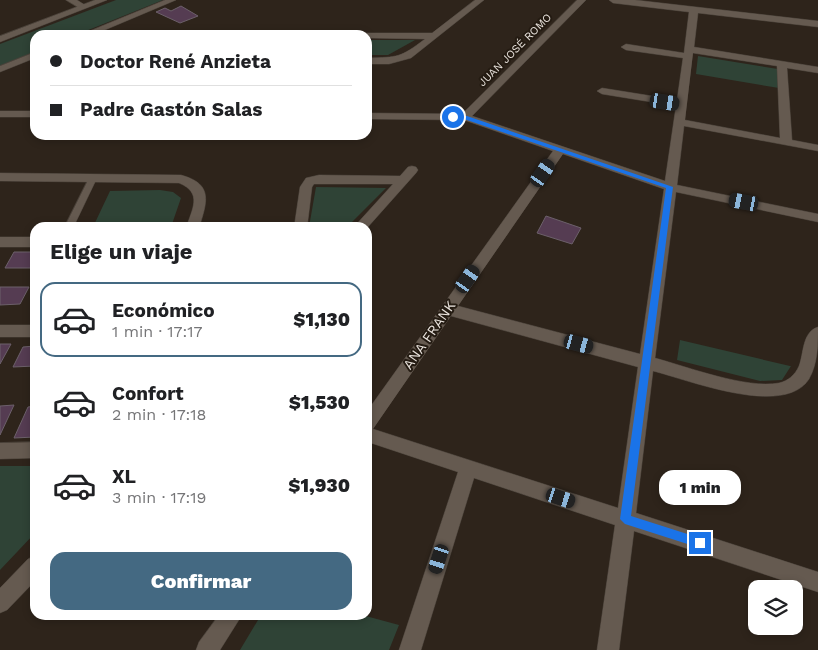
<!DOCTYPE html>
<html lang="es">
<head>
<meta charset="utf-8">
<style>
  body { margin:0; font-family:"Work Sans",sans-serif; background:#f6f6f6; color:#202124; height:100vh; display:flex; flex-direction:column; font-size:19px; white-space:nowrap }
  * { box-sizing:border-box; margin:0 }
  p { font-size:16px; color:#757577 }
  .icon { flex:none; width:28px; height:28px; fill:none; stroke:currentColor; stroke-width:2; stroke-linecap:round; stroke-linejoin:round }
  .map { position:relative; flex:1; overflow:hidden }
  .side { position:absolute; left:30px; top:222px; width:342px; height:398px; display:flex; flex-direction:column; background:#fff; border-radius:15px; box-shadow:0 2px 8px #0003 }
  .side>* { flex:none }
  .hud { position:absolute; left:30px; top:30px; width:342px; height:110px; border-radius:15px; box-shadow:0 2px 8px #0003; display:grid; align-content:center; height:110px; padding:0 20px; background:#fff }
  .tools { position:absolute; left:748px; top:580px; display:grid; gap:10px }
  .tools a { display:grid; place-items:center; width:55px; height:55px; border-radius:10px; background:#fff; box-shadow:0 2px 8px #0003; font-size:25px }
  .end { position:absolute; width:22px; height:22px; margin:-11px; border:6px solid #1a73e8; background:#fff; box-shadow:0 0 0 2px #fff }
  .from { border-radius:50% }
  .bubble { position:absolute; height:35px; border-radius:15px; background:#fff; box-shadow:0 2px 8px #0003; font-size:16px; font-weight:800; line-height:35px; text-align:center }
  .car { position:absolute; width:15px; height:30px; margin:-15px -8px; border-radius:6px; box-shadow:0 0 4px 1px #0007; background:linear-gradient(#222 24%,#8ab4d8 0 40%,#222 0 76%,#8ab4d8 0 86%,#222 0) }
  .hud b { display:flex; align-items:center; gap:18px; height:48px; font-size:19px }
  .hud b+b { border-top:1px solid #e0e0e0 }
  .hud i { width:12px; height:12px; background:#202124 }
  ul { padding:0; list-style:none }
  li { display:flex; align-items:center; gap:15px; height:75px; margin:0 10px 8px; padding:0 10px; border:2px solid transparent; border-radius:15px }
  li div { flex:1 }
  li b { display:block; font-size:19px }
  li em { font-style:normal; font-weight:800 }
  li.on { border-color:#446982 }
  li>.icon { width:45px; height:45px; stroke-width:1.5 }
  h2 { padding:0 20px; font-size:22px; line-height:60px }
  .cta { display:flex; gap:10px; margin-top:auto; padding:10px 20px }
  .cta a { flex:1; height:58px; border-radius:15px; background:#446982; color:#fff; font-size:20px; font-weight:800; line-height:58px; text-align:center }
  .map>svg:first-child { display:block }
  .green { fill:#2f4336 }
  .building { fill:#553c52; stroke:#6c606a }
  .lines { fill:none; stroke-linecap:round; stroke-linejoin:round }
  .lane-casing { stroke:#494139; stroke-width:1 }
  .street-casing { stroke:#494139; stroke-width:1 }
  .secondary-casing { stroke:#494139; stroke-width:1 }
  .lane { fill:#655a50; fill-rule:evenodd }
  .street { fill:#655a50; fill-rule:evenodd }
  .secondary { fill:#655a50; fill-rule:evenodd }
  .route { fill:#1a73e8 }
  .labels { text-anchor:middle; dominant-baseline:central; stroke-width:4; stroke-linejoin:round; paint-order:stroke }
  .far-street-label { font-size:11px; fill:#eae4de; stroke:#241b12 }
  .street-label { font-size:14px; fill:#eae4de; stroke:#241b12 }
</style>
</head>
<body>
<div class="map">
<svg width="818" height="650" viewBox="0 0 818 650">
  <rect width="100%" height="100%" fill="#2e241b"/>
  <!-- green -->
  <path class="green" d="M116 0H163L76 35H35V52L0 66V44Z
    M368 40H415L388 55H368Z
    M698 56 778 69 779 88 696 74Z
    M316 187 386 188 347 227H309Z
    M160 190 173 192 181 198 171 227H93L110 191Z
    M680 340 790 366H791L782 380 760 381 677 360Z
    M0 466H35V533L0 570Z
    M261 615H362L399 625 389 650H240Z"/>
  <!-- building -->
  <path class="building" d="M181 6 198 16 180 23 156 12 165 8 171 11Z
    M546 216 581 228 572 244 537 233Z
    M14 252H35V268H5Z
    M0 287H29L20 304 0 305Z
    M0 344H11L0 364Z
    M35 346V366L13 367 23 347Z
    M14 405 0 435V406Z
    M35 406V437L14 438 28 407Z"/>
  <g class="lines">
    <!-- lane casing -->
    <g class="lane-casing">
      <path id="lane" d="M90 176H96L97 178 73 228H64Z"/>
    </g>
    <!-- street casing -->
    <g class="street-casing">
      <path id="street" d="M66 0H77L88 7 81 9Z
        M475 0H484L411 58 389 64H368V58C398 57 400 58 425 39L368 38V35H363L365 33H432Z
        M577 0H586L472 116 665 181 676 106 602 94 597 91 602 88 677 100 683 58 626 50 621 47 626 44 684 53 689 12 613 3 609 0H635L818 21V27L698 13 694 47 818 67V73L787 68 792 140 818 145V151L684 126 677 185 818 214V222L676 192 655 358C688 367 746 389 779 383 788 381 795 375 799 366 804 353 802 332 818 327 818 345 818 363 809 379 784 418 689 380 653 371L636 513 818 572V592L634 531 619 650H597L615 525 474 478 421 650H399L458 472 368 442V410L553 151 464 120 368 119V113L462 114ZM693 53 777 66 780 138 685 120ZM563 154 664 189 640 354 458 306ZM451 316 638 367 618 508 373 429Z
        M219 32H279L284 35H214Z
        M0 111H35V117H0Z
        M412 166 416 167 418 170 416 173 367 228H353L393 184H314L312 187 307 228H294L300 187 306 178 319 175 400 176 408 167Z
        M0 173 181 175C214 184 207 202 199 228H186C192 209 203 193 179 183L0 181Z
        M0 237H35V247H0Z
        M0 325H35V337H0Z
        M35 442V458L0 459V443Z
        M35 556V581L7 610 0 613V588L28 559Z
        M219 615H242L220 650H196L199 642Z"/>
    </g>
    <!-- secondary casing -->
    <g class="secondary-casing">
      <path id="secondary" d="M95 0H107L0 42V36Z
        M165 0H176L93 35H80Z
        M35 52V58L0 72V66Z"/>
    </g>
    <!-- lane -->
    <use href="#lane" class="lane"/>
    <!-- street -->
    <use href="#street" class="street"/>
    <!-- secondary -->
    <use href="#secondary" class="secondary"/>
  </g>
  <!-- route -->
  <path class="route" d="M453 115 467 116 673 187 631 516 703 539 705 543 703 547 700 548 625 524 620 519 666 188 464 119 451 118Z"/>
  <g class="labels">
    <!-- far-street labels -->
    <g class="far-street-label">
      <text transform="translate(515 50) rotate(-45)">JUAN JOSÉ ROMO</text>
    </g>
    <!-- street labels -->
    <g class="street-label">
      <text transform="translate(429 335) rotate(-55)">ANA FRANK</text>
    </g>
  </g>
</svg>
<div class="tools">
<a><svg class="icon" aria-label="layers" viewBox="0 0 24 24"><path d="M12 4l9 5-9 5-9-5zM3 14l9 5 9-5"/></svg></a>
</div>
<i class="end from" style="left:453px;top:117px"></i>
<i class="end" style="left:700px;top:543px"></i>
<div class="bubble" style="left:659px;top:470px;width:82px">1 min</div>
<i class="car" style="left:665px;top:102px;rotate:99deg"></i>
<i class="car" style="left:543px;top:173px;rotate:35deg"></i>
<i class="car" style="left:744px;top:202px;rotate:281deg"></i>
<i class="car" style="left:468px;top:279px;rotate:35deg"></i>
<i class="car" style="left:579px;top:344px;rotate:105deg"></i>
<i class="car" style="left:561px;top:498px;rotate:108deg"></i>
<i class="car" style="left:439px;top:559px;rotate:198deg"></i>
<div class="hud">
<b><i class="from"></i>Doctor René Anzieta</b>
<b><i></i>Padre Gastón Salas</b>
</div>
<section class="side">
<h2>Elige un viaje</h2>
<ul>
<li class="on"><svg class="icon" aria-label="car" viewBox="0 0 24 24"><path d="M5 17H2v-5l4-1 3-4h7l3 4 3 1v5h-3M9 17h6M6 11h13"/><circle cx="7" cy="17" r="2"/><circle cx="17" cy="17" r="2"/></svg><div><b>Económico</b><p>1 min · 17:17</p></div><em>$1,130</em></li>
<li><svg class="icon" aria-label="car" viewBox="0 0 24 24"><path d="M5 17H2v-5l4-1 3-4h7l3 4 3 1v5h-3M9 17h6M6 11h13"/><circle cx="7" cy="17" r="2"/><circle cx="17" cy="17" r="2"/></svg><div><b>Confort</b><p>2 min · 17:18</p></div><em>$1,530</em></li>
<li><svg class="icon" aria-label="car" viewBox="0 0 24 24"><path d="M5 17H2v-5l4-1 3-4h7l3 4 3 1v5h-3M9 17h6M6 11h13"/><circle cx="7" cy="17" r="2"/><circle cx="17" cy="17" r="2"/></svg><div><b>XL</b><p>3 min · 17:19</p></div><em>$1,930</em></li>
</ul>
<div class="cta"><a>Confirmar</a></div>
</section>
</div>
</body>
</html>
